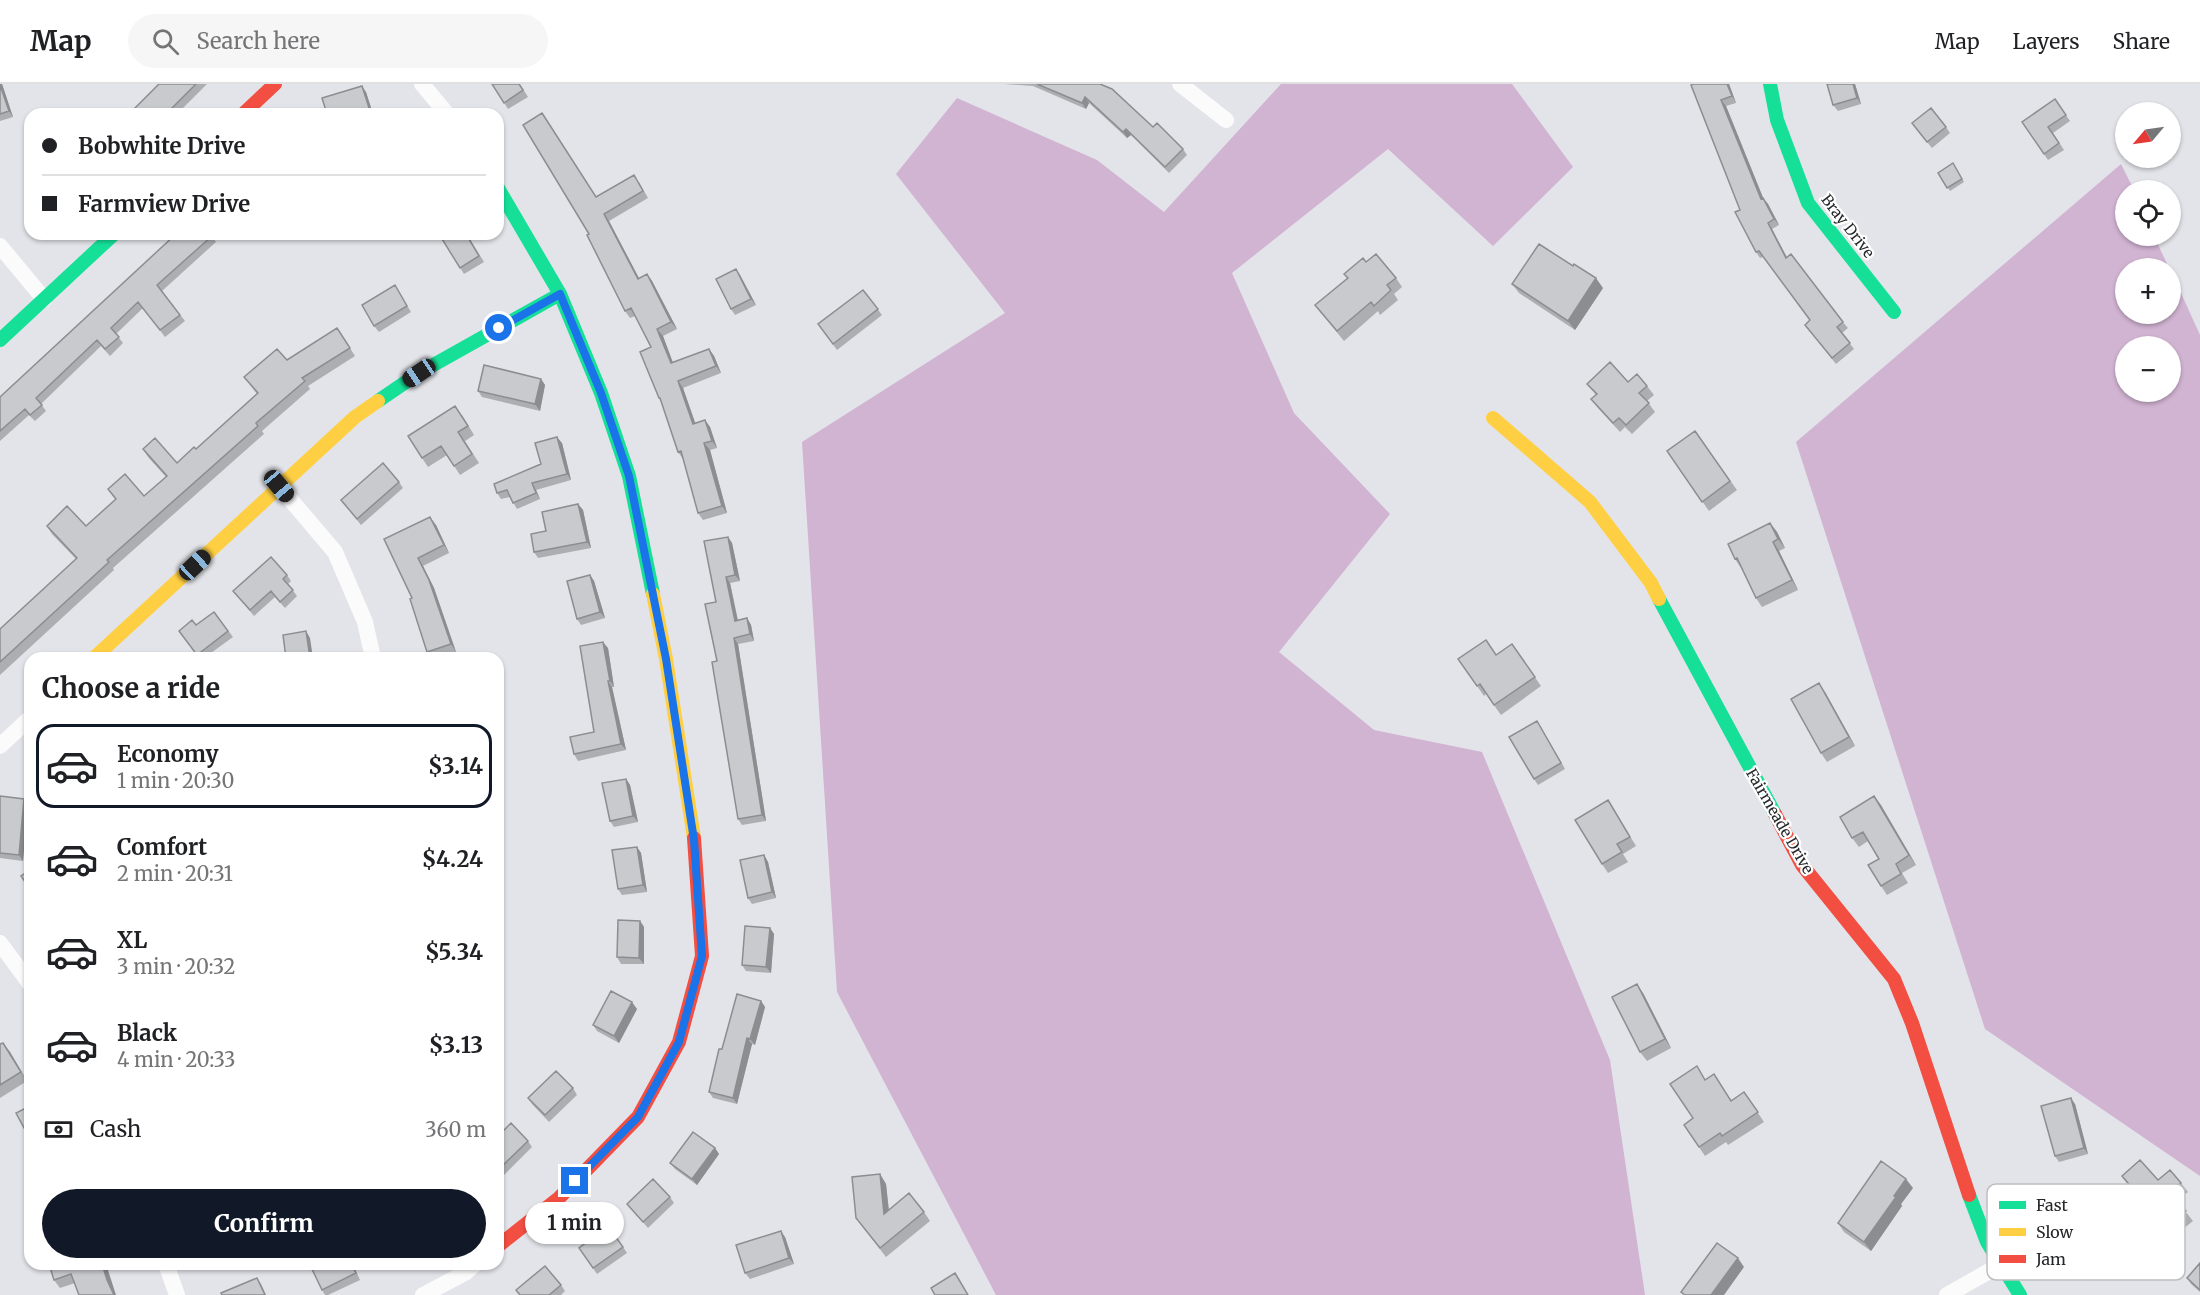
<!DOCTYPE html>
<html lang="en">
<head>
<meta charset="utf-8">
<style>
  body { margin:0; font-family:Merriweather,serif; background:#f6f6f6; color:#202124; height:100vh; display:flex; flex-direction:column; font-size:22px; white-space:nowrap }
  * { box-sizing:border-box; margin:0 }
  p { font-size:20px; color:#757577 }
  .icon { flex:none; width:33px; height:33px; fill:none; stroke:currentColor; stroke-width:2; stroke-linecap:round; stroke-linejoin:round }
  .map { position:relative; flex:1; overflow:hidden }
  .panel { position:absolute; left:24px; top:568px; width:480px; height:618px; display:flex; flex-direction:column; background:#fff; border-radius:18px; box-shadow:0 2px 4px #0004 }
  .panel>* { flex:none }
  .banner { position:absolute; left:24px; top:24px; width:480px; height:132px; border-radius:18px; box-shadow:0 2px 4px #0004; display:grid; align-content:center; height:132px; padding:0 18px; background:#fff }
  .needle { width:39px; rotate:241deg }
  .controls { position:absolute; left:2115px; top:18px; display:grid; gap:12px }
  .controls a { display:grid; place-items:center; width:66px; height:66px; border-radius:50%; background:#fff; box-shadow:0 2px 4px #0004; font-size:30px }
  .end { position:absolute; width:27px; height:27px; margin:-14px; border:8px solid #1a73e8; background:#fff; box-shadow:0 0 0 3px #fff }
  .from { border-radius:50% }
  .bubble { position:absolute; height:42px; border-radius:21px; background:#fff; box-shadow:0 2px 4px #0004; font-size:20px; font-weight:700; line-height:42px; text-align:center }
  .car { position:absolute; width:18px; height:36px; margin:-18px -9px; border-radius:8px; box-shadow:0 0 4px 2px #0007; background:linear-gradient(#222 24%,#8ab4d8 0 40%,#222 0 76%,#8ab4d8 0 86%,#222 0) }
  .banner b { display:flex; align-items:center; gap:21px; height:57px; font-size:22px }
  .banner b+b { border-top:2px solid #e0e0e0 }
  .banner i { width:15px; height:15px; background:#202124 }
  ul { padding:0; list-style:none }
  li { display:flex; align-items:center; gap:18px; height:84px; margin:0 12px 9px; padding:0 6px; border:3px solid transparent; border-radius:18px }
  li div { flex:1 }
  li b { display:block; font-size:22px }
  li em { font-style:normal; font-weight:700 }
  li.selected { border-color:#111827 }
  li>.icon { width:54px; height:54px; stroke-width:1.5 }
  h2 { padding:0 18px; font-size:27px; line-height:72px }
  .pay { display:flex; align-items:center; gap:15px; height:66px; padding:0 18px; font-size:22px }
  .pay p { margin-inline-start:auto }
  .primary-button { display:flex; gap:12px; margin-top:auto; padding:12px 18px }
  .primary-button a { flex:1; height:69px; border-radius:36px; background:#111827; color:#fff; font-size:24px; font-weight:700; line-height:69px; text-align:center }
  header { display:flex; align-items:center; gap:36px; box-sizing:border-box; height:84px; padding:0 30px; background:#fff; border-bottom:2px solid #e0e0e0 }
  header strong { font-size:28px }
  nav { display:flex; gap:33px; margin-inline-start:auto; font-size:21px }
  .search { width:420px; height:54px; background:#f6f6f6; display:flex; align-items:center; gap:15px; box-sizing:border-box; padding:0 21px; border-radius:33px; color:#757577; font-size:22px }
  .map>svg:first-child { display:block }
  .forest { fill:#d1b3d2; fill-rule:evenodd }
  .lines { fill:none; stroke-linecap:round; stroke-linejoin:round }
  .street { stroke:#fbfbfc; stroke-width:16 }
  .fast { stroke:#16e098; stroke-width:14 }
  .slow { stroke:#ffcf43; stroke-width:14 }
  .jam { stroke:#f24e42; stroke-width:14 }
  .wall { fill:#acaeb1 }
  .shaded-wall { fill:#8c8d90 }
  .building { fill:#c8cace; stroke:#8c8d90; stroke-width:1.5 }
  .route { stroke:#1a73e8; stroke-width:8 }
  .labels { text-anchor:middle; dominant-baseline:central; stroke-width:4.5; stroke-linejoin:round; paint-order:stroke }
  .street-label { font-size:15px; fill:#26272a; stroke:#fff }
  .key { fill:#fff; stroke:#bebebf; stroke-width:1.5 }
  .key-label { font-size:16px; fill:#26272a }
</style>
</head>
<body>
<header>
<strong>Map</strong>
<div class="search"><svg class="icon" aria-label="search" viewBox="0 0 24 24"><circle cx="10" cy="10" r="6"/><path d="M15 15l6 6"/></svg>Search here</div>
<nav><a>Map</a><a>Layers</a><a>Share</a></nav>
</header>
<div class="map">
<svg width="2200" height="1211" viewBox="0 0 2200 1211">
  <rect width="100%" height="100%" fill="#e3e4e9"/>
  <!-- forest -->
  <path class="forest" d="M1281 0H1512L1573 83 1493 162 1388 65 1232 189 1294 329 1390 430 1279 568 1374 646 1482 668 1610 976 1645 1211H996L837 908 802 358 1005 229 896 90 957 14 1097 76 1164 128Z
    M2121 80 2134 106H2126V152H2154L2169 184H2126V230H2170L2171 187 2200 251V1092L1985 945 1796 358ZM2126 262H2170V308H2126Z"/>
  <g class="lines">
    <!-- street -->
    <path class="street" d="M422 0 447 30
      M1180 0 1226 36
      M0 162 44 215
      M279 402 335 468 365 538 373 574
      M0 662 30 634
      M0 859 30 900
      M166 1180 177 1211
      M423 1211 465 1189 475 1180
      M1947 1211 2000 1181"/>
    <!-- fast -->
    <path class="fast" d="M1770 0 1777 36 1808 119 1894 228
      M498 104 560 210 601 309 629 392 653 510
      M0 256 114 150
      M378 317 419 289 560 210
      M1659 515 1775 730
      M1969 1111 1987 1158 2020 1211"/>
    <!-- slow -->
    <path class="slow" d="M1493 334 1590 418 1651 499 1659 515
      M653 510 666 575 694 754
      M94 574 355 333 378 317"/>
    <!-- jam -->
    <path class="jam" d="M243 30 275 0
      M1775 730 1802 781 1894 895 1912 939 1969 1111
      M498 1162 559 1114 638 1033 679 958 702 872 694 754"/>
  </g>
  <!-- wall -->
  <path class="wall" d="M0 0H2L13 33 0 37Z
    M159 0H207L177 30H129Z
    M492 0H520L528 13 508 25Z
    M1004 0H1100L1153 43 1183 65 1187 71 1169 89 1131 51 1127 54 1089 19 1086 25 1033 2Z
    M1693 0H1729L1736 19 1726 22 1763 114 1768 120 1779 141 1772 145 1787 173 1848 244 1842 249 1854 265 1836 280 1805 241 1810 236 1763 173 1760 174 1756 168Z
    M1827 0H1855L1861 20 1838 27 1833 21Z
    M366 8 373 30H327Z
    M2055 15 2070 37 2053 49 2064 66 2048 76 2022 38Z
    M1946 43 1950 49 1932 64 1916 45Z
    M1953 79 1964 98 1950 107 1938 89Z
    M639 98 648 114 609 137 639 194 647 190 652 197 677 245 663 252 673 279 709 265 714 272 721 289 683 304 695 339 705 336 710 343 717 364 710 366 727 429 703 436 698 429 683 375 678 368 662 319 659 314 651 263 635 232 630 234 625 227 589 150 597 113Z
    M439 150H467L484 178 464 190Z
    M212 152 216 158 162 207 185 237 165 253 143 224 116 250 123 259 110 272 101 262 41 320 46 327 35 337 29 331 0 357V313Z
    M1366 178 1396 194 1402 203 1394 210 1398 216 1380 231 1378 227 1344 257 1322 230 1315 221 1347 194 1344 190Z
    M740 191 756 221 735 231 731 225Z
    M1512 200 1603 204 1575 246 1519 209Z
    M863 206 882 231 837 266 818 240Z
    M399 208 411 228 379 248 374 242Z
    M337 244 355 272 308 302 310 305 262 347 264 350 113 484 114 486 0 591V545L76 475 52 450 47 442H86L116 416 108 405 144 412 166 393 148 373 143 365 177 379 196 365 257 310 244 293 287 276Z
    M541 295 545 301 540 327 482 313 478 307Z
    M1628 298 1647 302 1654 311 1647 317 1655 328 1632 350 1625 343 1620 348 1598 324 1591 315 1596 311 1587 300Z
    M462 331 474 351 465 357 479 379 460 391 447 371 428 383 422 374Z
    M1695 347 1737 406 1709 427 1667 367Z
    M562 359 571 396 536 406 540 415 517 425 510 413 501 415 497 409 541 380Z
    M399 398 403 404 361 441 341 416Z
    M578 420 583 426 591 464 538 474 534 468 546 447Z
    M1770 439 1777 448 1785 464 1779 467 1798 506 1762 523 1756 514 1741 484 1735 475Z
    M436 441 449 469 423 482 434 504 456 568 437 574H432L427 568 412 514 384 455Z
    M728 453 732 459 740 497 730 499 738 536 747 534 751 541 754 557 738 560 766 737 742 741 738 735 717 577 716 518Z
    M287 491 291 497 288 500 297 512 285 524 275 513 254 532 233 507Z
    M590 491 594 497 605 534 581 541 577 535Z
    M214 528 233 553 204 574H199L179 547 196 541Z
    M1512 560 1541 602 1501 631 1486 610 1484 612 1477 602 1496 571Z
    M608 564 614 603H612L626 666 578 677 574 670 594 648Z
    M1825 608 1855 662 1827 678 1821 669Z
    M1541 643 1565 685 1538 701 1534 695Z
    M626 695 630 701 638 738 614 743 610 737Z
    M0 712 24 715 28 721 23 777 0 774Z
    M1874 712 1916 781 1902 789 1908 799 1887 811 1881 802 1879 775 1868 757 1859 763 1852 754Z
    M1614 726 1636 762 1623 770 1628 778 1608 789 1602 780Z
    M637 763 641 769 647 808 622 811 618 805Z
    M764 771 768 778 776 814 752 820 748 814Z
    M640 837 644 843V880H621L617 873Z
    M770 844 774 850 771 889 746 887 742 881Z
    M1643 909 1671 964 1647 977 1640 968Z
    M761 917 765 923 755 961 752 960 737 1020 713 1014 709 1008 722 965Z
    M637 925 619 959 597 947 593 941Z
    M0 960 10 968 27 997 0 1014Z
    M1706 996 1732 1016 1744 1008 1764 1038 1728 1061 1726 1058 1705 1072 1684 1041 1693 1034Z
    M573 1004 577 1011 549 1038 532 1020 528 1014Z
    M2075 1020 2088 1070 2059 1078 2055 1072Z
    M498 1052 528 1057 532 1063 498 1097Z
    M715 1064 719 1070 697 1101 675 1085 670 1079Z
    M880 1090 886 1100 889 1126 924 1128 930 1137 886 1173 856 1134Z
    M2122 1092 2181 1099 2188 1108 2177 1117 2193 1137 2173 1153 2128 1101Z
    M1913 1104 1901 1120 1902 1122 1871 1167 1844 1148 1838 1139Z
    M670 1113 674 1119 648 1144 627 1120Z
    M785 1153 794 1180 750 1195 745 1189Z
    M623 1163 627 1169 597 1190 579 1164Z
    M2200 1179V1208L2191 1200 2187 1194Z
    M49 1180 113 1205 75 1199 60 1204 54 1196Z
    M317 1180H353L360 1196 328 1211H325L322 1206Z
    M561 1201 565 1207 561 1211H520L516 1206Z"/>
  <!-- shaded-wall -->
  <path class="shaded-wall" d="M0 0H2L13 33 9 27Z
    M1727 0H1729L1736 19 1732 12Z
    M1853 0H1855L1861 20 1857 14Z
    M362 2 366 8 373 30H372L370 27Z
    M1085 13 1089 19 1086 25 1082 19Z
    M1721 16 1726 22 1766 121 1761 115Z
    M1126 45 1131 51 1127 54 1123 48Z
    M1763 114 1768 120 1779 141 1774 135Z
    M604 130 609 137 643 202 638 195Z
    M1768 139 1772 145 1790 180 1786 174Z
    M736 185 740 191 756 221 751 215Z
    M647 190 652 197 677 245 671 238Z
    M1596 194 1603 204 1575 246 1568 237Z
    M657 245 663 252 676 287 671 279Z
    M709 265 714 272 721 289 716 282Z
    M541 295 545 301 540 327 535 320Z
    M678 297 683 304 698 347 693 340Z
    M705 336 710 343 717 364 712 357Z
    M557 353 562 359 571 396 567 390Z
    M704 359 710 366 727 429 722 422Z
    M532 399 536 406 540 415 536 409Z
    M578 420 583 426 591 464 587 458Z
    M430 433 436 441 449 469 444 461Z
    M1770 439 1777 448 1785 464 1778 455Z
    M728 453 732 459 740 497 735 491Z
    M1773 458 1779 467 1798 506 1792 496Z
    M418 474 423 482 434 504 456 568 451 560Z
    M590 491 594 497 605 534 600 528Z
    M726 493 730 499 739 543 735 537Z
    M747 534 751 541 754 557 750 550Z
    M306 547 310 554 313 574H310Z
    M734 554 738 560 766 737 762 731Z
    M603 558 608 564 614 603 610 597Z
    M608 597 612 603 626 666 621 660Z
    M1819 599 1825 608 1855 662 1849 653Z
    M626 695 630 701 638 738 633 732Z
    M1874 712 1881 721 1916 781 1909 771Z
    M24 715 28 721 23 777 19 771Z
    M637 763 641 769 647 808 643 801Z
    M764 771 768 778 776 814 772 808Z
    M640 837 644 843V880L639 874Z
    M770 844 774 850 771 889 766 883Z
    M1637 900 1643 909 1671 964 1665 955Z
    M761 917 765 923 755 961 750 955Z
    M632 918 637 925 619 959 614 952Z
    M747 954 752 960 737 1020 733 1014Z
    M3 959 10 968 27 997 21 988Z
    M2071 1014 2075 1020 2088 1070 2084 1064Z
    M715 1064 719 1070 697 1101 692 1095Z
    M880 1090 886 1100 890 1139 884 1130Z
    M1906 1095 1913 1104 1901 1120 1902 1122 1871 1167 1864 1158 1894 1112Z
    M781 1147 785 1153 794 1180 789 1174Z
    M1738 1174 1744 1183 1724 1211H1711Z
    M102 1180H106L116 1211H114L107 1196Z
    M257 1194 261 1200 266 1211H265Z"/>
  <!-- building -->
  <path class="building" d="M159 0H196L166 30H129Z
    M492 0H519L523 6 504 19Z
    M1037 0H1100L1112 5 1153 43 1157 39 1183 65 1165 83 1126 45 1123 48 1085 13 1082 19Z
    M1693 0H1727L1732 12 1721 16 1761 115 1763 114 1774 135 1768 139 1786 174 1791 170 1843 238 1837 243 1850 259 1832 274 1805 241 1810 236 1759 167 1756 168 1735 128 1740 126 1691 1Z
    M1827 0H1853L1857 14 1833 21Z
    M0 1 9 27 0 30Z
    M362 2 370 27 360 30H327L322 14Z
    M2055 15 2066 31 2048 43 2059 59 2044 70 2022 38Z
    M1931 24 1946 43 1927 58 1912 39Z
    M542 29 596 113 634 91 643 107 604 130 638 195 647 190 671 238 657 245 671 279 709 265 716 282 678 297 693 340 705 336 712 357 704 359 722 422 698 429 681 367 678 368 660 314H659L640 268 651 263 631 224 625 227 587 151 589 150 523 41Z
    M1953 79 1962 95 1947 104 1938 89Z
    M176 150H210L212 152 157 201 180 231 160 246 138 218 111 244 119 253 105 265 97 256 36 314 42 321 30 331 25 325 0 347V313Z
    M439 150H466L479 172 460 184Z
    M1539 160 1573 182 1574 180 1596 194 1568 237 1512 200Z
    M1376 170 1396 194 1387 201 1391 206 1374 222 1371 218 1337 247 1315 221 1348 194 1344 190 1363 174 1366 178Z
    M736 185 751 215 731 225 716 195Z
    M395 201 407 222 374 242 362 221Z
    M863 206 878 225 833 260 818 240Z
    M337 244 350 264 302 294 305 297 256 339 258 342 107 476 109 478 0 578V545L77 474 47 442 67 422 86 442 116 415 108 405 125 390 144 412 167 392 143 365 155 354 177 379 194 363 196 365 258 309 244 293 277 265 287 276Z
    M1610 278 1628 298 1637 290 1647 302 1639 309 1649 319 1626 341 1619 334 1613 339 1591 315 1597 310 1587 300Z
    M484 281 541 295 535 320 478 307Z
    M455 322 468 342 458 348 472 370 454 382 441 362 422 374 408 352Z
    M1695 347 1730 397 1702 418 1667 367Z
    M557 353 567 390 532 399 536 409 513 419 507 406 497 409 494 400 541 380 535 359Z
    M383 379 399 398 357 435 341 416Z
    M578 420 587 458 534 468 531 450 546 447 542 428Z
    M430 433 444 461 418 474 429 496 451 560 427 568 410 515 412 514 384 455Z
    M1770 439 1778 455 1773 458 1792 496 1756 514 1737 474 1735 475 1728 460Z
    M728 453 735 491 726 493 735 537 747 534 750 550 734 554 762 731 738 735 712 578 717 577 705 520 716 518 704 457Z
    M271 473 287 491 283 495 293 506 280 518 271 507 250 526 233 507Z
    M590 491 600 528 577 535 567 497Z
    M214 528 228 547 197 571 179 547 192 536 196 541Z
    M306 547 310 574H286L283 551Z
    M1486 556 1496 571 1512 560 1535 593 1494 621 1480 600 1477 602 1458 575Z
    M603 558 610 597H608L621 660 574 670 570 653 594 648 580 562Z
    M1819 599 1849 653 1821 669 1791 615Z
    M1537 637 1561 679 1534 695 1509 653Z
    M626 695 633 732 610 737 602 699Z
    M0 712 24 715 19 771 0 769Z
    M1874 712 1909 771 1896 780 1901 790 1881 802 1868 781 1879 775 1863 748 1852 754 1840 733Z
    M1608 716 1630 753 1617 760 1622 768 1602 780 1575 736Z
    M637 763 643 801 618 805 612 766Z
    M764 771 772 808 748 814 740 776Z
    M30 786V805L21 792Z
    M618 836 640 837 639 874 617 873Z
    M745 842 770 844 766 883 742 881Z
    M1637 900 1665 955 1640 968 1612 913Z
    M611 907 632 918 614 952 593 941Z
    M737 910 761 917 750 955 747 954 733 1014 709 1008 719 965H722Z
    M3 959 21 988 0 1001V960Z
    M1697 982 1705 996 1714 990 1731 1017 1744 1008 1758 1028 1722 1052 1720 1049 1699 1063 1684 1041 1693 1034 1670 1000Z
    M556 987 573 1004 545 1031 528 1014Z
    M2071 1014 2084 1064 2055 1072 2041 1022Z
    M30 1022V1055L16 1029Z
    M511 1039 528 1057 498 1086V1052Z
    M693 1048 715 1064 692 1095 670 1079Z
    M2140 1076 2158 1096 2170 1086 2181 1099 2170 1108 2186 1127 2167 1144 2122 1092Z
    M1881 1077 1906 1095 1894 1112 1896 1113 1864 1158 1838 1139Z
    M880 1090 884 1130 909 1109 924 1128 880 1164 856 1134 852 1093Z
    M653 1095 670 1113 643 1138 627 1120Z
    M30 1113V1125L26 1115Z
    M608 1142 623 1163 593 1184 579 1164Z
    M781 1147 789 1174 745 1189 736 1161Z
    M1717 1159 1738 1174 1711 1211H1685L1681 1208Z
    M2200 1179V1206L2187 1194Z
    M49 1180H102L107 1196 114 1211H79L71 1190 54 1196Z
    M317 1180H351L356 1189 322 1206 311 1183Z
    M545 1182 561 1201 549 1211H520L516 1206Z
    M955 1189 968 1211H935L931 1204Z
    M257 1194 265 1211H222L221 1209Z"/>
  <g class="lines">
    <!-- route -->
    <path class="route" d="M499 244 560 210 601 309 629 392 666 575 694 756 702 872 679 958 638 1033 575 1097"/>
  </g>
  <g class="labels">
    <!-- street labels -->
    <g class="street-label">
      <text transform="translate(1848 142) rotate(52)">Bray Drive</text>
      <text transform="translate(1780 737) rotate(60)">Fairmeade Drive</text>
    </g>
  </g>
  <!-- legend -->
  <rect x="1987" y="1100" width="198" height="96" rx="9" class="key"/>
  <rect x="1999" y="1117" width="27" height="8" fill="#16e098"/>
  <rect x="1999" y="1144" width="27" height="8" fill="#ffcf43"/>
  <rect x="1999" y="1171" width="27" height="8" fill="#f24e42"/>
  <g class="key-label">
    <text x="2036" y="1127">Fast</text>
    <text x="2036" y="1154">Slow</text>
    <text x="2036" y="1181">Jam</text>
  </g>
</svg>
<div class="controls">
<a><svg class="needle" viewBox="-14 -14 28 28"><path d="M0-13l5 13h-10z" fill="#e53935"/><path d="M0 13l5-13h-10z" fill="#757577"/></svg></a>
<a><svg class="icon" aria-label="locate" viewBox="0 0 24 24"><circle cx="12" cy="12" r="6"/><path d="M12 2v4M12 18v4M2 12h4M18 12h4"/></svg></a>
<a>+</a>
<a>−</a>
</div>
<i class="end from" style="left:499px;top:244px"></i>
<i class="end" style="left:575px;top:1097px"></i>
<div class="bubble" style="left:525px;top:1118px;width:99px">1 min</div>
<i class="car" style="left:419px;top:289px;rotate:236deg"></i>
<i class="car" style="left:279px;top:402px;rotate:140deg"></i>
<i class="car" style="left:195px;top:481px;rotate:47deg"></i>
<div class="banner">
<b><i class="from"></i>Bobwhite Drive</b>
<b><i></i>Farmview Drive</b>
</div>
<section class="panel">
<h2>Choose a ride</h2>
<ul>
<li class="selected"><svg class="icon" aria-label="car" viewBox="0 0 24 24"><path d="M5 17H2v-5l4-1 3-4h7l3 4 3 1v5h-3M9 17h6M6 11h13"/><circle cx="7" cy="17" r="2"/><circle cx="17" cy="17" r="2"/></svg><div><b>Economy</b><p>1 min · 20:30</p></div><em>$3.14</em></li>
<li><svg class="icon" aria-label="car" viewBox="0 0 24 24"><path d="M5 17H2v-5l4-1 3-4h7l3 4 3 1v5h-3M9 17h6M6 11h13"/><circle cx="7" cy="17" r="2"/><circle cx="17" cy="17" r="2"/></svg><div><b>Comfort</b><p>2 min · 20:31</p></div><em>$4.24</em></li>
<li><svg class="icon" aria-label="car" viewBox="0 0 24 24"><path d="M5 17H2v-5l4-1 3-4h7l3 4 3 1v5h-3M9 17h6M6 11h13"/><circle cx="7" cy="17" r="2"/><circle cx="17" cy="17" r="2"/></svg><div><b>XL</b><p>3 min · 20:32</p></div><em>$5.34</em></li>
<li><svg class="icon" aria-label="car" viewBox="0 0 24 24"><path d="M5 17H2v-5l4-1 3-4h7l3 4 3 1v5h-3M9 17h6M6 11h13"/><circle cx="7" cy="17" r="2"/><circle cx="17" cy="17" r="2"/></svg><div><b>Black</b><p>4 min · 20:33</p></div><em>$3.13</em></li>
</ul>
<div class="pay"><svg class="icon" aria-label="cash" viewBox="0 0 24 24"><path d="M3 7h18v10H3z"/><circle cx="12" cy="12" r="2"/></svg>Cash<p>360 m</p></div>
<div class="primary-button"><a>Confirm</a></div>
</section>
</div>
</body>
</html>
